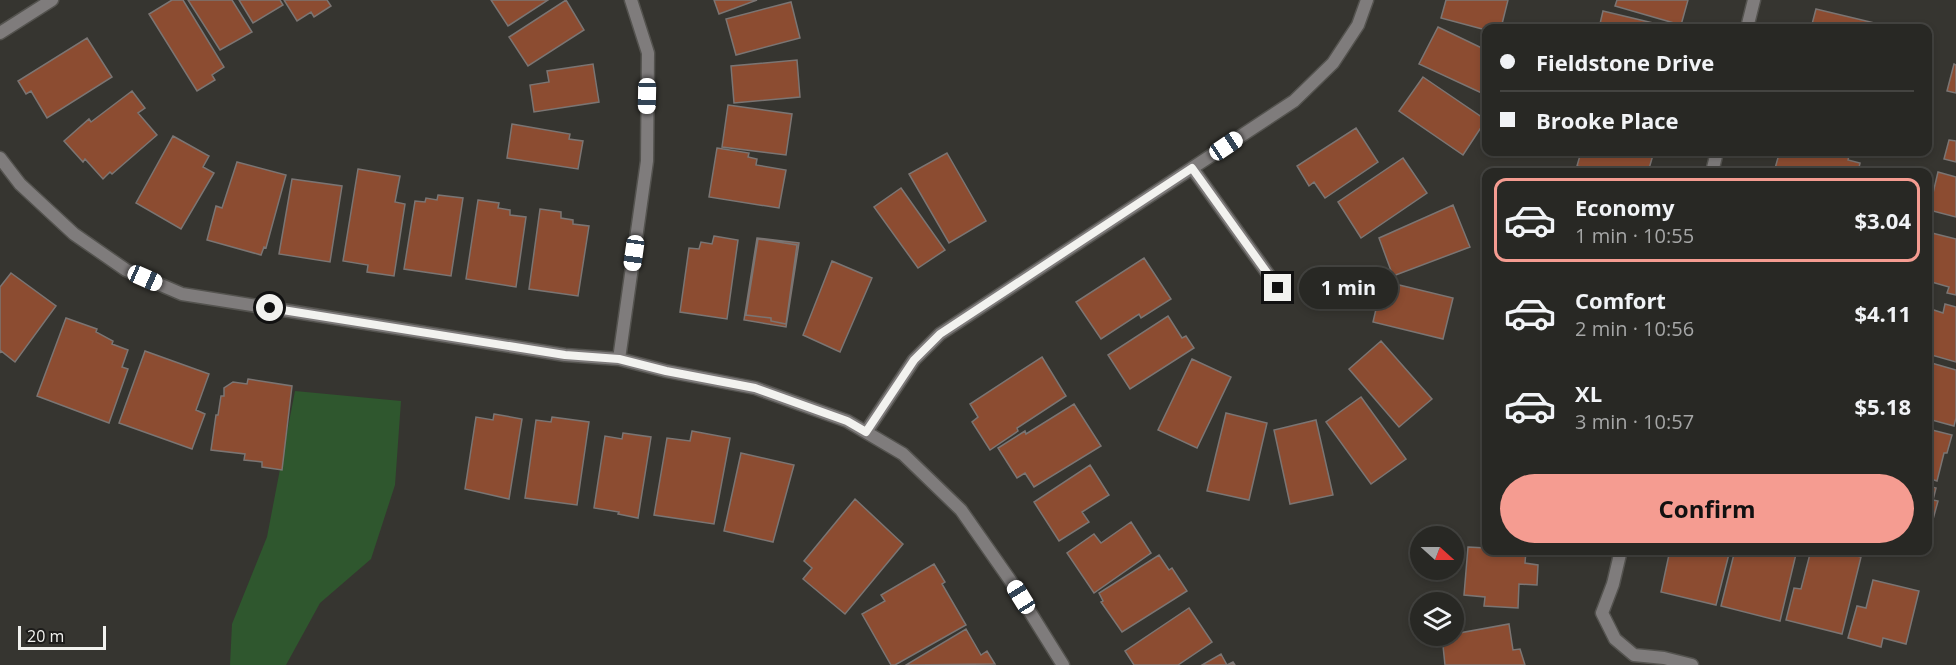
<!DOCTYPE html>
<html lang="en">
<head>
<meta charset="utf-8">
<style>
  body { margin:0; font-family:"Open Sans",sans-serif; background:#343431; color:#f1f3f6; height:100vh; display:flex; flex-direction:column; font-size:22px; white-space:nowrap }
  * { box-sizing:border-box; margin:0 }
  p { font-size:20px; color:#a5a6a6 }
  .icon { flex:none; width:33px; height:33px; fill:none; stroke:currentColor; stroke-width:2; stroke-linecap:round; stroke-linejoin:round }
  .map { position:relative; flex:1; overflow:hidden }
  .sheet { position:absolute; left:1482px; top:168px; width:450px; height:387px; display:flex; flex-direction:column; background:#282824; border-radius:12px; box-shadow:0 3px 9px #0003,0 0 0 2px #444441 }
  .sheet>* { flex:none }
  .top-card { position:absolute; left:1482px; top:24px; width:450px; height:132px; border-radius:12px; box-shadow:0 3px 9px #0003,0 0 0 2px #444441; display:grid; align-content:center; height:132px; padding:0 18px; background:#282824 }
  .needle { width:39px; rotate:111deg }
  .buttons { position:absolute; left:1410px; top:526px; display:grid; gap:12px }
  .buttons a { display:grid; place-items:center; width:54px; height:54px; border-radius:50%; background:#282824; box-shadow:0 3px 9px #0003,0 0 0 2px #444441; font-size:30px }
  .scale { position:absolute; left:18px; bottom:15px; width:88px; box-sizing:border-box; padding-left:6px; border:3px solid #f2f2ef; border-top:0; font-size:16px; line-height:21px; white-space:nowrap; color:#f2f2ef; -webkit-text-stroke:4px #1d1c1a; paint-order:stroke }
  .end { position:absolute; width:27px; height:27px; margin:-14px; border:8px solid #f2f2ef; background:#111; box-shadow:0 0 0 3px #111 }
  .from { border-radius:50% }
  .bubble { position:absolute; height:42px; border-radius:21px; background:#282824; box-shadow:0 3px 9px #0003,0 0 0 2px #444441; font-size:20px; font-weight:700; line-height:42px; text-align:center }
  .car { position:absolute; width:18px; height:36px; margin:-18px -9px; border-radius:8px; box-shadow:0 0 4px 2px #0007; background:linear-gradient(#fff 24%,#345 0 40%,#fff 0 76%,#345 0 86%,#fff 0) }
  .top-card b { display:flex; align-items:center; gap:21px; height:57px; font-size:22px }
  .top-card b+b { border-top:2px solid #444441 }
  .top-card i { width:15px; height:15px; background:#f1f3f6 }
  ul { padding:10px 0 0; list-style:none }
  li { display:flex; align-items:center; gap:18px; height:84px; margin:0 12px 9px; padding:0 6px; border:3px solid transparent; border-radius:12px }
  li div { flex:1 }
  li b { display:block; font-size:22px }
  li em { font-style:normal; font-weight:700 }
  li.active { border-color:#f59c91 }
  li>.icon { width:54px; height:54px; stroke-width:1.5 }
  .action { display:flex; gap:12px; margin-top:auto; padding:12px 18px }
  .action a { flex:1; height:69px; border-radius:36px; background:#f59c91; color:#111; font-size:24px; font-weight:700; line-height:69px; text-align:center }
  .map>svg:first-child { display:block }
  .green { fill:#2f572e }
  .building { fill:#8c4c31; stroke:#7b7573; stroke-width:1.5 }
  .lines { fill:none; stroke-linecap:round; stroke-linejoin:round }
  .street-casing { stroke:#54534f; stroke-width:15 }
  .street { stroke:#7f7c7c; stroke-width:12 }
  .route { stroke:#f2f2ef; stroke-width:8 }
</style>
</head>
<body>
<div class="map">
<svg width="1956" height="665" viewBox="0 0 1956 665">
  <rect width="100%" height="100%" fill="#363530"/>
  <!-- green -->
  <path class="green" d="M295 391 401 401 395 485 371 559 320 603 286 665H230L232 624 267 537Z"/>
  <!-- building -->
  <path class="building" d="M172 0H183L224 67 212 75 215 80 197 91 149 14Z
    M188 0H232L252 32 220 50Z
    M239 0H280L283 5 253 23Z
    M284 0H327L331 6 314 17 311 12 297 21Z
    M491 0H548L508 26Z
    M566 0 584 30 528 66 509 37Z
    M714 0H757L719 14Z
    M1446 0H1508L1501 28H1486V30L1441 18Z
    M1617 0H1688L1681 25 1615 6Z
    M791 2 800 38 736 55 726 19Z
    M1816 9 1883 25 1882 28H1811Z
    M1603 11 1674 28H1599Z
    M1438 27 1486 50V95L1419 64Z
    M87 38 112 77 47 118 31 91 26 94 18 81Z
    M797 60 800 97 734 103 731 66Z
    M593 64 599 102 534 112 530 85 549 82 547 71Z
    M1954 64 1956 65V93L1947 91Z
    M1423 77 1486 120 1463 155 1399 111Z
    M132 91 145 108 138 113 157 135 112 174 110 172 103 179 85 159 83 162 64 141 89 119 91 122Z
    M728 105 792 114 786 155 722 147Z
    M512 124 570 134 569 139 583 141 578 169 507 158Z
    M1356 128 1378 162 1325 198 1314 182 1309 186 1297 166Z
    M173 136 209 156 203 167 214 173 181 229 136 203Z
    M1949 140 1956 141V162L1944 159Z
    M717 148 749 153 748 157 757 159 756 165 786 170 779 208 709 197Z
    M1581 152H1644L1653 155 1648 172H1603L1577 166Z
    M1782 152H1850L1848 160 1860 163 1858 172H1774L1779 154 1781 155Z
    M947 153 986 221 949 243 909 174Z
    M1403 158 1427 193 1361 238 1338 202Z
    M237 162 286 175 266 248 264 247 261 255 207 240 216 206 222 208Z
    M358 169 400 176 395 202 405 204 394 276 367 272 368 265 343 261Z
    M1938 172 1956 177V217L1929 210Z
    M292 179 342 186 330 262 279 254Z
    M901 188 945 250 918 268 874 207Z
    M438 195 463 198 451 276 404 269 415 201 425 202 426 198 437 200Z
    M478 200 499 203 498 208 510 210V215L526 217 516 287 466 279Z
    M1453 205 1470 247 1393 276 1379 238Z
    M540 209 561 212V218L573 220V224L589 226 578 296 529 289Z
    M1928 232 1956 239V295L1947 293 1949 287 1928 281Z
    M714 236 738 240 727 319 680 312 689 248 699 249 701 242 712 244Z
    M757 238 799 243 786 327 744 320Z
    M758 239 797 245 786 324 771 321V318L746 315Z
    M1144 258 1171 299 1141 318 1139 314 1101 339 1076 302Z
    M832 261 872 278 840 352 803 335Z
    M11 273 56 306 15 362 1 351 0 353V287Z
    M1387 282 1453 298 1443 339 1373 322 1377 305 1381 306Z
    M1945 304 1956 307V362L1928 354V308L1943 313Z
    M1168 316 1182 338 1186 336 1194 348 1130 389 1108 355Z
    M66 318 97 329 96 332 113 341 112 344 128 350 122 367 128 369 109 423 37 396Z
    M1381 341 1432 399 1399 427 1349 369Z
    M145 351 209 374 196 410 205 414 192 449 119 423Z
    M1042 357 1066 396 1017 428 1018 431 990 450 972 422 978 417 970 404Z
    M1192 359 1231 377 1197 448 1158 430Z
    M1928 362 1956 370V418L1954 426 1928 419Z
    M248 379 292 386 282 470 262 467V462L244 460 245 454 211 450 216 415H218L221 396H224V388L233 382 247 384Z
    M1361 397 1406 459 1371 484 1326 422Z
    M1074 404 1101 446 1034 487 1025 473 1017 478 998 448 1025 431 1026 434Z
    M1226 413 1267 423 1249 500 1207 491Z
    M494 414 522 419 509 499 465 489 476 417 493 420Z
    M552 417 589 422 577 505 525 498 536 420 551 422Z
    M1316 420 1333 495 1290 504 1274 430Z
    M1928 429 1952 435 1947 453H1944L1937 481 1928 478Z
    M692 431 730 438 714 524 654 515 667 438 690 441Z
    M623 433 651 437 638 518 618 514 619 512 594 508 605 436 622 439Z
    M741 453 794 465 773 542 724 531Z
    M1090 465 1109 495 1082 512 1089 522 1059 541 1034 502Z
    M1928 486 1936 488 1933 500 1938 501 1932 523 1928 522Z
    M855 499 903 544 845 614 803 579 812 568 804 561Z
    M1131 522 1151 553 1094 593 1067 553 1094 534 1101 543Z
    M1468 547 1486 548V550L1526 551 1525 563 1538 565 1537 585 1519 584 1518 608 1484 606 1485 597 1464 595Z
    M1670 550H1730L1716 605 1661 592Z
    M1735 550H1797L1780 621 1721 606Z
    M1811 550H1834L1861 557 1842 634 1786 620 1794 588 1801 589Z
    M1159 555 1169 570 1172 568 1187 591 1122 632 1101 602 1103 601 1099 593Z
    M934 564 945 582 942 584 966 625 895 665H891L862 614 885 601 881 595Z
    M1873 580 1919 591 1906 644 1883 638 1881 647 1848 638 1857 606 1866 608Z
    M1189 608 1212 642 1178 665H1134L1125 651Z
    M1509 624 1513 650 1520 649 1525 665H1445L1442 636H1454V634Z
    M966 629 981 655 987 651 995 664 906 665Z
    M1221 654 1227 665 1233 662 1235 665H1202Z"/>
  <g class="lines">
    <!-- street casing -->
    <g class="street-casing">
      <path id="street" d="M1747 28 1754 0
        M0 33 52 0
        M0 158 20 184 74 234 126 270 182 294 565 355 619 359 666 371 755 388 847 421 903 454 961 510 1010 580 1063 665
        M1192 168 1278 288
        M1712 172 1717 152
        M619 359 647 161 648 53 631 0
        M866 432 914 360 940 334 1294 101 1333 63 1358 25 1367 0
        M1621 550 1613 584 1602 613 1615 639 1634 655 1664 658 1692 665"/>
    </g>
    <!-- street -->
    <use href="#street" class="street"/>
  </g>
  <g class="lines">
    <!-- route -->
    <path class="route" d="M270 308 565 355 619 359 666 371 755 388 847 421 866 432 914 360 940 334 1192 168 1278 288"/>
  </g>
</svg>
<div class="buttons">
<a><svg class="needle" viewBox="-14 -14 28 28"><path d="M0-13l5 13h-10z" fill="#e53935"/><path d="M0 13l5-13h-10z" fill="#a5a6a6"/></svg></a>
<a><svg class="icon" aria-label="layers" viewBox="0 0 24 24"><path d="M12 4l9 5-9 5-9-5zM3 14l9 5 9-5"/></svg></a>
</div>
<div class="scale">20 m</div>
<i class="end from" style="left:270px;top:308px"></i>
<i class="end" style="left:1278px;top:288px"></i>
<div class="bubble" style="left:1299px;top:267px;width:99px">1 min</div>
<i class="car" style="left:647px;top:96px;rotate:181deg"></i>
<i class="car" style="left:1226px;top:146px;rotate:56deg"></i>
<i class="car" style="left:634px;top:253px;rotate:188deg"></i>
<i class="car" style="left:145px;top:278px;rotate:114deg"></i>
<i class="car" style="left:1021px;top:597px;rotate:328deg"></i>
<div class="top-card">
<b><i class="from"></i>Fieldstone Drive</b>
<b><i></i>Brooke Place</b>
</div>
<section class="sheet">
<ul>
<li class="active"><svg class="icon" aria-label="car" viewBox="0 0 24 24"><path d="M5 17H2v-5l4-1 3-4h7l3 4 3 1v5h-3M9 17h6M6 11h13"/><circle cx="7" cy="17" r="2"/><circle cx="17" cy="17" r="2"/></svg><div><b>Economy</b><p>1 min · 10:55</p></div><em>$3.04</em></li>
<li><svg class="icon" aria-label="car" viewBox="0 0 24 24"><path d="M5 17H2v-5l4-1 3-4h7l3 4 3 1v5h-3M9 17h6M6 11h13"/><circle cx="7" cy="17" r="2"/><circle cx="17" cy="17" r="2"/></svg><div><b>Comfort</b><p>2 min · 10:56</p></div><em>$4.11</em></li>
<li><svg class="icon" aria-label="car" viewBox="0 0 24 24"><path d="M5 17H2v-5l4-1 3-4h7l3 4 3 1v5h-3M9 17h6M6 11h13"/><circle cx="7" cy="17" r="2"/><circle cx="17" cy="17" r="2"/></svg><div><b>XL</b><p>3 min · 10:57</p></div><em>$5.18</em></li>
</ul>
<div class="action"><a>Confirm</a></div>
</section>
</div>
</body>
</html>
